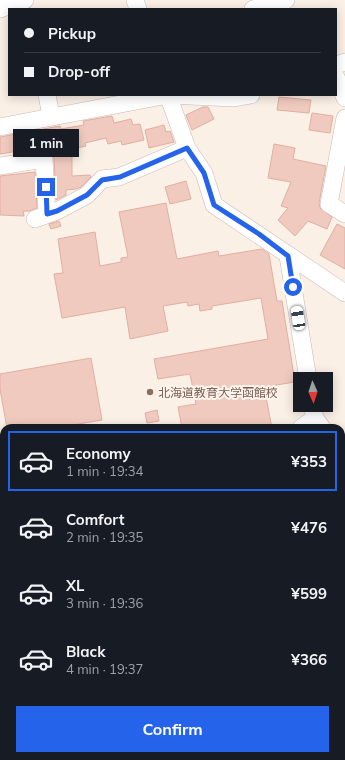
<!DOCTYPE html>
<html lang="en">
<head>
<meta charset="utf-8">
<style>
  body { margin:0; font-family:Mulish,"Noto Sans JP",sans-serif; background:#242831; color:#f1f3f6; height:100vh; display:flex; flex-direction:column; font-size:15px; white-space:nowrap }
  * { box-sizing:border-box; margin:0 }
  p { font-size:13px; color:#9ea1a6 }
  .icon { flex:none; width:22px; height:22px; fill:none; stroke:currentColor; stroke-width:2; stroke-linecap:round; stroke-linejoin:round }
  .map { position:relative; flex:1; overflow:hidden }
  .details { position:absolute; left:0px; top:424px; width:345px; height:336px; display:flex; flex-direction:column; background:#171b24; border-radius:12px 12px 0 0; box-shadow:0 2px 10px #0003 }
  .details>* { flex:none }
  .hud { position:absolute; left:8px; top:8px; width:329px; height:88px; border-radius:0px; box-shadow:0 2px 10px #0003; display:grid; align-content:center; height:88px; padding:0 16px; background:#171b24 }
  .needle { width:26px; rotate:177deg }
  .controls { position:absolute; left:293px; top:372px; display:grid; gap:8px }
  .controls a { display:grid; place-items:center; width:40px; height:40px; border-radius:0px; background:#171b24; box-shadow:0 2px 10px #0003; font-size:20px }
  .end { position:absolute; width:18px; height:18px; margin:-9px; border:5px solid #2563eb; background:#fff; box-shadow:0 0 0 2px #fff }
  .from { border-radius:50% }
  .bubble { position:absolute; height:28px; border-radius:0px; background:#171b24; box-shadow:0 2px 10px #0003; font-size:13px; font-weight:700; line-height:28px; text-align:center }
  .car { position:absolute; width:12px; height:24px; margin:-12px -6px; border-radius:5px; box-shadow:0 0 3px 1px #0007; background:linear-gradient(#fff 24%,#345 0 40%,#fff 0 76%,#345 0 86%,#fff 0) }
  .hud b { display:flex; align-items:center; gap:14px; height:38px; font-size:15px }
  .hud b+b { border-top:1px solid #363941 }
  .hud i { width:10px; height:10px; background:#f1f3f6 }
  ul { padding:7px 0 0; list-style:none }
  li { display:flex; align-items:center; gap:12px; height:60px; margin:0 8px 6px; padding:0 8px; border:2px solid transparent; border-radius:0px }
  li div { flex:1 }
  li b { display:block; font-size:15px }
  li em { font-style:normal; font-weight:700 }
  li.selected { border-color:#2563eb }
  li>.icon { width:36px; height:36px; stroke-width:1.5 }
  .cta { display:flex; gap:8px; margin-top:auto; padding:8px 16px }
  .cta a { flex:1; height:46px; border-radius:0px; background:#2563eb; color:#fff; font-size:16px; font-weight:700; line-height:46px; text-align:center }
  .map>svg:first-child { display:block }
  .building { fill:#f0cabf; stroke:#e2aea0 }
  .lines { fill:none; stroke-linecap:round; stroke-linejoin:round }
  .minor-casing { stroke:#cfb8b0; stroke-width:18 }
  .minor { stroke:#fff; stroke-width:17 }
  .route { stroke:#2563eb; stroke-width:5 }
  .education-dot { fill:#8d6e63; stroke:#fef4ec; stroke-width:1.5 }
  .labels { text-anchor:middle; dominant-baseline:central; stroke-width:4; stroke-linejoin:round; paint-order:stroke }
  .education-label { font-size:12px; fill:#785e54; stroke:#fef4ec; text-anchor:start }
</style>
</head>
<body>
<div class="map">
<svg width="345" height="760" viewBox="0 0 345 760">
  <rect width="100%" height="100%" fill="#fbf0e6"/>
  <!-- building -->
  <path class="building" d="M279 97 311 100 309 113 277 110Z
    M203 107H208L214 119 192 130 186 115Z
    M312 113 333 116 330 133 309 130Z
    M112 116 114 123 131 119 133 125 140 124 144 140 122 145 121 141 108 144 106 138 85 143 86 146 72 149V176L90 175 91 177 81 187 76 189 66 190V195L56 200 54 158 52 153 43 149V147L0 154V137L60 126 61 129 84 125 83 121Z
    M164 125 166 132 170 131 174 142 149 148 145 130Z
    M274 144 295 148 293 159 326 166 319 203 320 208 332 217 327 229 308 221 295 236 278 220 288 208 281 206 291 182 268 178Z
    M35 172 37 208 29 211H23L24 216 0 215V176Z
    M186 181 191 199 170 204 165 187Z
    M166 203 177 259 218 251 219 256 262 249 269 254 277 301H282L295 382 264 387 272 428H182L178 407 196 404 190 374 158 379 154 359 268 339 261 298 212 306V309L200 311 199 304 188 306 187 302 163 306 168 331 130 339 125 307 62 318 54 274 63 273 58 239 95 232 100 266 121 262V258L128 257 119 212Z
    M59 221 61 226 51 229 49 224Z
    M337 224 345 228V269L320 255Z
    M91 358 102 420 55 428H7L0 389V374Z
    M157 410 159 421 147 423 145 413Z"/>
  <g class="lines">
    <!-- minor casing -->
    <g class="minor-casing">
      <path id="minor" d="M135 0 138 9
        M0 9 25 0
        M253 9 286 0
        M336 65 345 62
        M336 77 345 98
        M47 95 51 116
        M168 95 187 148 204 173 214 205 345 293
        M345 118 329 204 345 214
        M0 127 168 95 234 98 251 95
        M0 166 44 159 47 214
        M35 219 57 211 87 195 102 179 119 177 187 148
        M288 256 308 379
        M312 405 315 418 322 428
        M301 428 315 418
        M341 458 345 466
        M341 517 345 504
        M341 553 345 554
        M341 632 345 637
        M0 675 4 687
        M341 681 345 686
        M0 756 1 760
        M26 756 27 760
        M302 756 303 760
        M52 760 66 756"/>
    </g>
    <!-- minor -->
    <use href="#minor" class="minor"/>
  </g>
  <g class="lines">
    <!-- route -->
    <path class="route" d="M46 187 47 214 57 211 87 195 102 180 120 177 187 148 204 173 214 205 259 234 288 256 293 287"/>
  </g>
  <!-- markers -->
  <circle class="education-dot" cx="150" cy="392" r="4"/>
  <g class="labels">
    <!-- education labels -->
    <g class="education-label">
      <text x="158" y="392">北海道教育大学函館校</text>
    </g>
  </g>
</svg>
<div class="controls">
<a><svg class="needle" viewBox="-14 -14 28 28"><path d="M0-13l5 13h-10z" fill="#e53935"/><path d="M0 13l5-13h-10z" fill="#9ea1a6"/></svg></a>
</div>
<i class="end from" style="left:293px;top:287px"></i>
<i class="end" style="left:46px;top:187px"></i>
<div class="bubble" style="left:13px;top:129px;width:66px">1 min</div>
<i class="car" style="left:298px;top:318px;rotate:351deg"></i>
<div class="hud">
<b><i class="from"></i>Pickup</b>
<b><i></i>Drop-off</b>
</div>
<section class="details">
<ul>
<li class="selected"><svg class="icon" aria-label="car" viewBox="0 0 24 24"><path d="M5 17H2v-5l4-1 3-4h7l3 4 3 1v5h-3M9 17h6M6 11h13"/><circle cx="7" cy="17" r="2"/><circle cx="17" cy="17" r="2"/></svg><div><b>Economy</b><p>1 min · 19:34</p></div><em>¥353</em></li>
<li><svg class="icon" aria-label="car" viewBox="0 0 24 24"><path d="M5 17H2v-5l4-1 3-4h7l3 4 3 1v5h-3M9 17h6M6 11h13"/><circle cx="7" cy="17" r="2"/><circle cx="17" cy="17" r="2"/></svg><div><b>Comfort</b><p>2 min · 19:35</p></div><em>¥476</em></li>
<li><svg class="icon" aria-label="car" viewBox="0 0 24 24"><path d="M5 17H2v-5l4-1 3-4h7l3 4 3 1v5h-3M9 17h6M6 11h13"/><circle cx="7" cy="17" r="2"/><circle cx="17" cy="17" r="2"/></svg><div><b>XL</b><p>3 min · 19:36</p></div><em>¥599</em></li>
<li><svg class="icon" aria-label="car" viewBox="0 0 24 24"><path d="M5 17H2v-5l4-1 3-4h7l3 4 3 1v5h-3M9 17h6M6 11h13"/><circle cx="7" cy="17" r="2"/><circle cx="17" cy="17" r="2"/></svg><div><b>Black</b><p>4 min · 19:37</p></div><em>¥366</em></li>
</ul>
<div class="cta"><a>Confirm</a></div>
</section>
</div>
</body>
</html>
